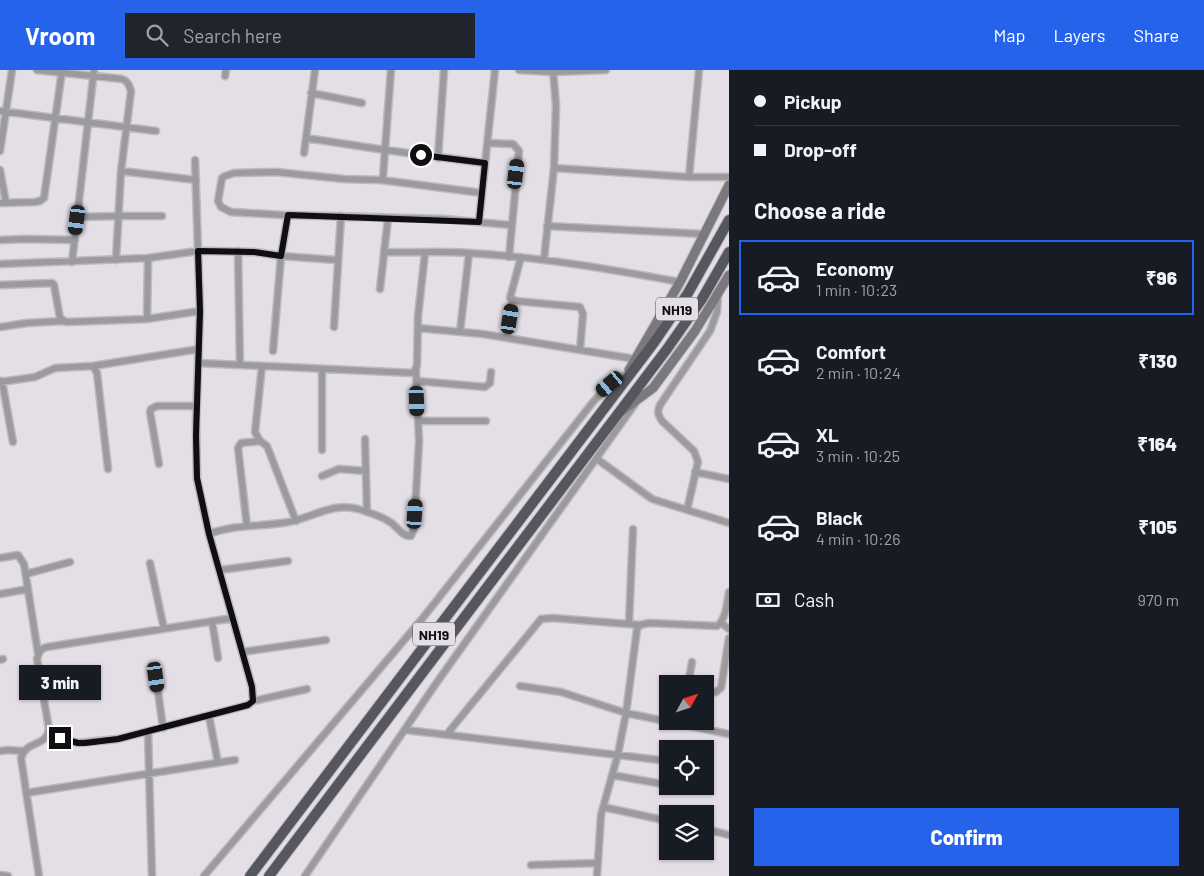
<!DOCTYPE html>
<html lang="en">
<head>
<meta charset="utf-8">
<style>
  body { margin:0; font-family:Barlow,sans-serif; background:#20242c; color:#f1f3f6; height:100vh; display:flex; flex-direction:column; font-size:19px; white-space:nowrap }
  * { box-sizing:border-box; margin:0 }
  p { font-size:16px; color:#9ea1a6 }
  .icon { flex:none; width:28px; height:28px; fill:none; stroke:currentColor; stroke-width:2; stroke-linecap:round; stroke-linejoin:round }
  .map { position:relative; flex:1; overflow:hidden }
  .side { display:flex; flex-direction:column; background:#171b24; width:475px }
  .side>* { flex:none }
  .hud { display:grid; align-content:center; height:110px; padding:0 25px; background:#171b24 }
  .needle { width:32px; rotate:50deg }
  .fabs { position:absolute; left:659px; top:605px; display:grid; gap:10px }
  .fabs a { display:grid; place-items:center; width:55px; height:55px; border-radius:0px; background:#171b24; box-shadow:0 1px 4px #0004; font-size:25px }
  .end { position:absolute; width:22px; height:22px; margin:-11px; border:6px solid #0f0e10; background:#fff; box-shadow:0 0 0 2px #fff }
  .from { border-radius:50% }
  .bubble { position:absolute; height:35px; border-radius:0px; background:#171b24; box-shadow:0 1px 4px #0004; font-size:16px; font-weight:800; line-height:35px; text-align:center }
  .car { position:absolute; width:15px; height:30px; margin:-15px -8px; border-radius:6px; box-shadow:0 0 4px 1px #0007; background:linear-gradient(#222 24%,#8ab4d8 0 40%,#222 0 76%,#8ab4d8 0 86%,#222 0) }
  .hud b { display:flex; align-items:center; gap:18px; height:48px; font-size:19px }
  .hud b+b { border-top:1px solid #363941 }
  .hud i { width:12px; height:12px; background:#f1f3f6 }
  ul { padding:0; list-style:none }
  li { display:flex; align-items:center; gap:15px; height:75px; margin:0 10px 8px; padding:0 15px; border:2px solid transparent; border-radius:0px }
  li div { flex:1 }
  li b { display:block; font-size:19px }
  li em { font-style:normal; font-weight:800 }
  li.selected { border-color:#2563eb }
  li>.icon { width:45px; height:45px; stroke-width:1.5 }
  h2 { padding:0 25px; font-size:22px; line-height:60px }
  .pay { display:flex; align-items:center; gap:12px; height:55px; padding:0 25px; font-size:19px }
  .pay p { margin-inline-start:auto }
  .action { display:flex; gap:10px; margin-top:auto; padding:10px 25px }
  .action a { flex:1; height:58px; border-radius:0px; background:#2563eb; color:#fff; font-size:20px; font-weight:800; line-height:58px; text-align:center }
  header { display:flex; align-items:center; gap:30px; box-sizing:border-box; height:70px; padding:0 25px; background:#2563eb; color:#fff }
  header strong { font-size:24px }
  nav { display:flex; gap:28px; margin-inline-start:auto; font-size:18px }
  .search { width:350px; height:45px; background:#20242c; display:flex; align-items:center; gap:12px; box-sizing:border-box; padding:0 18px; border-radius:0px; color:#9ea1a6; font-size:19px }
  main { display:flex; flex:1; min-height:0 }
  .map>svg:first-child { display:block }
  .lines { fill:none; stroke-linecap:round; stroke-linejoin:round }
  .minor-casing { stroke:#beb9bf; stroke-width:9 }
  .secondary-casing { stroke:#beb9bf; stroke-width:11 }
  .trunk-casing { stroke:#beb9bf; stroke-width:12 }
  .minor { stroke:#9b9b9e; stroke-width:6 }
  .secondary { stroke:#79797e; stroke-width:9 }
  .trunk { stroke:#56575e; stroke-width:10 }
  .route { stroke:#0f0e10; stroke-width:6 }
  .labels { text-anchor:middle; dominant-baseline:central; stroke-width:5; stroke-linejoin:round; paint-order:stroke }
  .shield { fill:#e4dfe6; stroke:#4f4d50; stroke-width:1 }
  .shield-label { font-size:14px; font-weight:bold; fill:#0f0e10 }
</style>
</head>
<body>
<header>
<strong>Vroom</strong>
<div class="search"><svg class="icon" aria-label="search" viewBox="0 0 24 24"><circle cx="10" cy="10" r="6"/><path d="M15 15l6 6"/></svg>Search here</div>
<nav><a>Map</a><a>Layers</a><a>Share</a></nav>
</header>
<main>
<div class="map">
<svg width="729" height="806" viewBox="0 0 729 806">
  <rect width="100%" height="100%" fill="#e4dfe6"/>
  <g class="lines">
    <!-- minor casing -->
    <g class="minor-casing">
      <path id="minor" d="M37 0 122 9C128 11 129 15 131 21L121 101 116 190
        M391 0 383 107 381 110 344 109 276 102 234 103 225 106 222 108 218 131 221 137 231 142 283 145 444 149 511 155
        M519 0 553 2 606 0
        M225 6 226 0
        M311 23 362 33
        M0 41 156 61
        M306 68 385 80 485 93
        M488 73 513 74 519 81 509 187
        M0 81 12 0
        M304 83 315 0
        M438 88 444 0
        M554 98 689 107H729
        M0 100 6 133
        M121 101 196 110
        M689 107 699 0
        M381 110 482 123
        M0 133 35 132 40 131 44 128 62 1
        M77 147 118 146H162
        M479 151 495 0
        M547 156 704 164
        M0 170 25 169 75 170
        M238 181 240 295
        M384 182C412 183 440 181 468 183 540 187 609 199 680 212
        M521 187 510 228 516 231 580 237 583 244 580 280
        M544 189 554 98 556 35 553 0
        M72 192 94 0
        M0 194 148 188 198 181H210L254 182 281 186 337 190
        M0 215 52 213 54 215 60 248 66 252 147 249 200 241
        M380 219 388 148
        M147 249 148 188
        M0 257 27 253 63 251
        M334 257 341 146
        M418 258 483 264 635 289
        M460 262 469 183
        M507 267 512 231
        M273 281 281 186 288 145
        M198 293 413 303 417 296 418 246 425 183
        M93 296 199 279
        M262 296 255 362 260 371 267 376 296 451
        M2 311 13 372
        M417 311 485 317 490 313 491 302
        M0 312 35 307 55 298 93 296 97 303 108 399
        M418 351H486
        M365 369 367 442
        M322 380V299
        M597 389 652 429 729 453
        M159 394 150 342 151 339 157 336H197
        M695 402 729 409
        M322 406 339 399 366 401
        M687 440 698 392 694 381 662 351C658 345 657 342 660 335L710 261 717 242 718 226
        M247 456 238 378 241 373 260 371
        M209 464C235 454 261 457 288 452 312 448 332 432 358 439 368 442 381 446 390 452 397 456 402 467 411 466L414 459 419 371 416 300
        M0 488 18 485 24 494 38 583
        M150 493 164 559
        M220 500 288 491
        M26 504 70 492
        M0 524 28 519
        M212 551 218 588
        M721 553 729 559
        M629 554 633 459
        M242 582 326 570
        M0 590 3 589
        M156 607 163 658
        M688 614 692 592
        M520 616 561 622 626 643 729 664
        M705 621 716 622 721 618 729 568
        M253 631 307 619
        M209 646 218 693
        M406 660 668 691
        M148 662 152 806
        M48 664 78 673 118 669 248 635 253 631 252 617 209 464 197 409 196 353 200 241 195 90
        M447 664 541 549 553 548 640 555
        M0 681 7 680 22 681
        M612 705 668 715
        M672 716 684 719
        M26 723 235 690
        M603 737 668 751
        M705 759 729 765
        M531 795 598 793
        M0 805 8 806
        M39 806 21 688C26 670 47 677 49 659L37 589C39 582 40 579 47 577L233 548
        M204 806 422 549 593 332 610 314 627 304
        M305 806 435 615 635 334
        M597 806 601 745 618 684 626 643 637 559 640 555 649 553 717 556C726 550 727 533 729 522"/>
    </g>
    <!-- secondary casing -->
    <g class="secondary-casing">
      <path id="secondary" d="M629 300 680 212 729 115
        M622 341 653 318 695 261 729 205"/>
    </g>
    <!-- trunk casing -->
    <g class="trunk-casing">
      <path id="trunk" d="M250 806 653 274 688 223 729 150
        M269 806 667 279 702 229 729 182"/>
    </g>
    <!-- minor -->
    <use href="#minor" class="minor"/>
    <!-- secondary -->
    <use href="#secondary" class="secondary"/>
    <!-- trunk -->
    <use href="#trunk" class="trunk"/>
  </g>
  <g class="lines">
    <!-- route -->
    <path class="route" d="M60 668 78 673H85L118 669 248 635 253 631 252 617 209 464 197 408 196 366 200 241 198 181 254 182 281 186 288 145 479 152 485 93 421 85"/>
  </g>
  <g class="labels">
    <!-- shield labels -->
    <g class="shield">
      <rect x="656" y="227.5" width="42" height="23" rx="4"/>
      <rect x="413" y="552.5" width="42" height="23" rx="4"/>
    </g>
    <g class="shield-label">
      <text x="677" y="239">NH19</text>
      <text x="434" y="564">NH19</text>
    </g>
  </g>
</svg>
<div class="fabs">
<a><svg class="needle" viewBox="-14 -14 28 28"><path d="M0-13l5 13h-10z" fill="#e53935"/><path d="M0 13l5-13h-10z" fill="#9ea1a6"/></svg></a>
<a><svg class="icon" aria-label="locate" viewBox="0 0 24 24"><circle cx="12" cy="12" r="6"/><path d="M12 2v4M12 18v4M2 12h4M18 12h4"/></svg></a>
<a><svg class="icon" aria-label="layers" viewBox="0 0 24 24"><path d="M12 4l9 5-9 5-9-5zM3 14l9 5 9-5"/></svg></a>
</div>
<i class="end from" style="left:421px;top:85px"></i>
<i class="end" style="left:60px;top:668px"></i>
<div class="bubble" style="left:19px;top:595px;width:82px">3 min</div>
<i class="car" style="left:516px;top:104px;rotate:7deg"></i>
<i class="car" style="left:77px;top:150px;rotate:187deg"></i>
<i class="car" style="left:510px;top:249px;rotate:9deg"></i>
<i class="car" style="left:610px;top:314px;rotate:230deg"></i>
<i class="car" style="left:417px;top:331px;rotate:178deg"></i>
<i class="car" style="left:415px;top:444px;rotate:4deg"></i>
<i class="car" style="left:156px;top:607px;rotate:172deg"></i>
</div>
<section class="side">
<div class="hud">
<b><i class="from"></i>Pickup</b>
<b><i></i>Drop-off</b>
</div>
<h2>Choose a ride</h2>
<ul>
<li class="selected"><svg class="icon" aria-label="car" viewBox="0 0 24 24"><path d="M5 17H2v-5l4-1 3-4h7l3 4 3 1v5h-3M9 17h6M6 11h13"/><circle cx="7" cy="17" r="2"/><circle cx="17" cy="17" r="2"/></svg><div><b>Economy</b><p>1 min · 10:23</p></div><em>₹96</em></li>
<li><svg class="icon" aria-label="car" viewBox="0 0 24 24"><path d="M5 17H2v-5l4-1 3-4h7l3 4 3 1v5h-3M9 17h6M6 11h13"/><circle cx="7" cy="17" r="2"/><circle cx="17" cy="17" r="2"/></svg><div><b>Comfort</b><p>2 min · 10:24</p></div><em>₹130</em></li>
<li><svg class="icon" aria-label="car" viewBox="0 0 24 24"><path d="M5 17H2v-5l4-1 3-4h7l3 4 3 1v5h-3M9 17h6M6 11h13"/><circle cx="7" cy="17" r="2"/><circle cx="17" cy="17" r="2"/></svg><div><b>XL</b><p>3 min · 10:25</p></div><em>₹164</em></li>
<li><svg class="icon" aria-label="car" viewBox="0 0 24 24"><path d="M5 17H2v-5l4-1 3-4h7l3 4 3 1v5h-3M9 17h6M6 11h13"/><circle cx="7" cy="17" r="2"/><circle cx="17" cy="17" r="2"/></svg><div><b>Black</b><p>4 min · 10:26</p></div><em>₹105</em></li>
</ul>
<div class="pay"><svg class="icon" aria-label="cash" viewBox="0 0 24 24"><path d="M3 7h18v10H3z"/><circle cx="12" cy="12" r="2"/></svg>Cash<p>970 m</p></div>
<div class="action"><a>Confirm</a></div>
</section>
</main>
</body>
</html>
